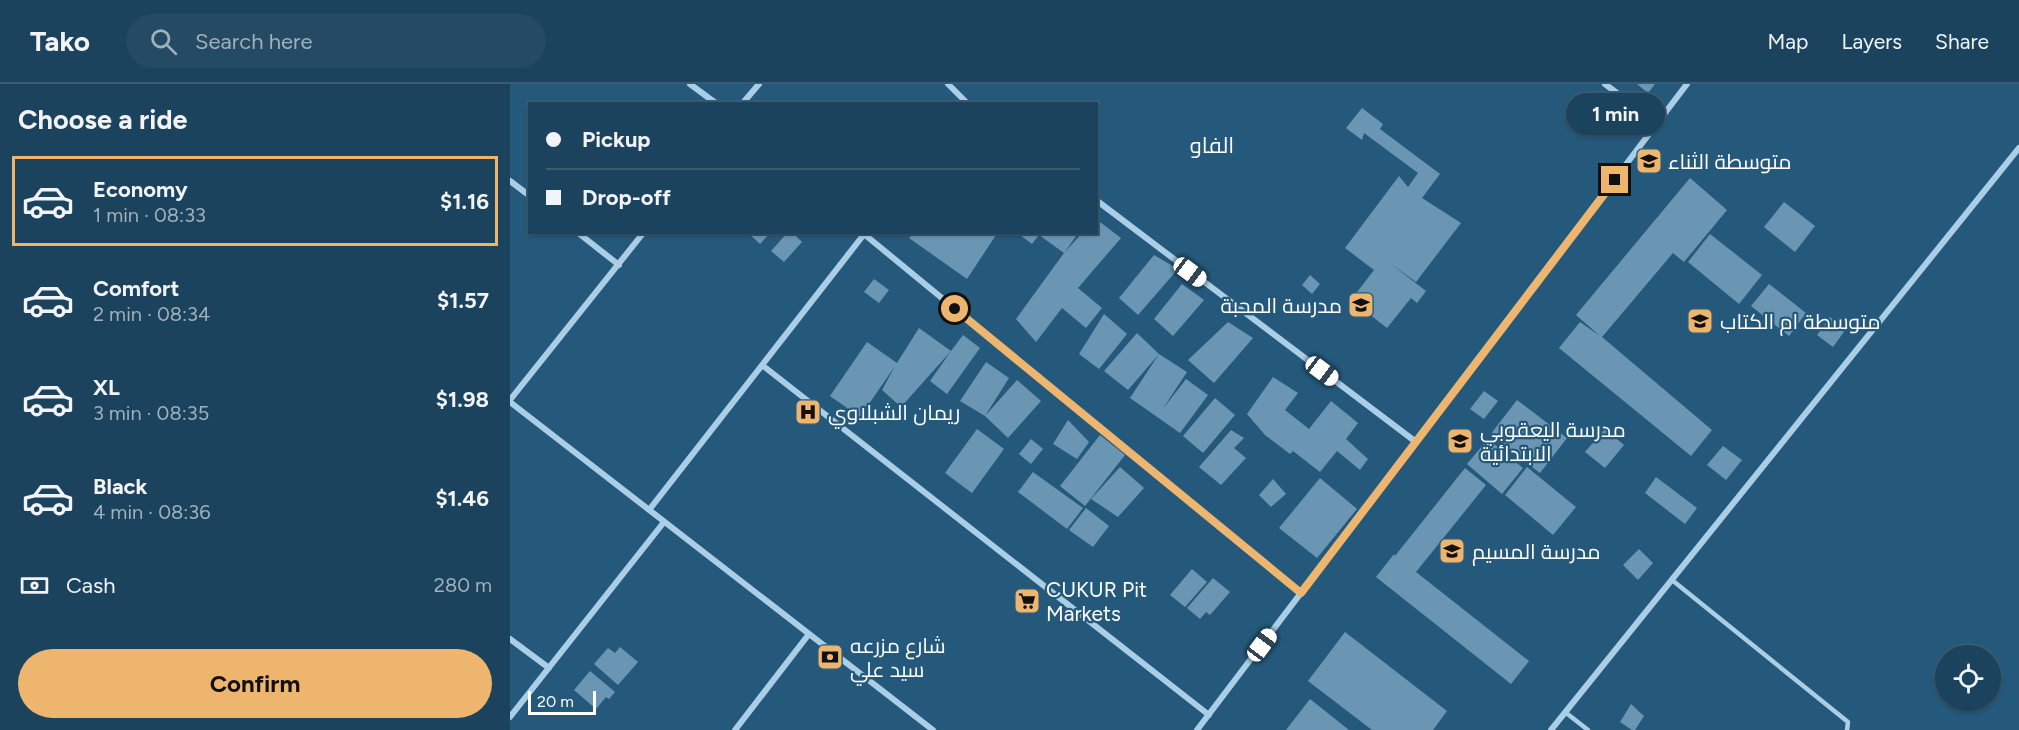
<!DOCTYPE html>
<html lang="en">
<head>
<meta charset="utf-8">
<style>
  body { margin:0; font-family:Figtree,Cairo,sans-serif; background:#254a63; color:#f1f3f6; height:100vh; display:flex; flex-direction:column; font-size:22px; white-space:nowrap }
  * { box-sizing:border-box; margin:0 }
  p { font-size:20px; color:#a0b0bc }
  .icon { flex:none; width:33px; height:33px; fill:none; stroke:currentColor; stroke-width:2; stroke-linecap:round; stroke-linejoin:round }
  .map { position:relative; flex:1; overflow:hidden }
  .sheet { display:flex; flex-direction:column; background:#1c435d; width:510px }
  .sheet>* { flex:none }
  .banner { position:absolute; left:18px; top:18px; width:570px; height:132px; border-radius:0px; box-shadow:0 2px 4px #0004,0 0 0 2px #3a5c72; display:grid; align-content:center; height:132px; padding:0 18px; background:#1c435d }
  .buttons { position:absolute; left:1425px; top:561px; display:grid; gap:12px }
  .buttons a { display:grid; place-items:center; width:66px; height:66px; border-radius:50%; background:#1c435d; box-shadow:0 2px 4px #0004,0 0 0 2px #3a5c72; font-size:30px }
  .scale { position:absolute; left:18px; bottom:15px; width:68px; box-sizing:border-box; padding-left:6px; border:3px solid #fff; border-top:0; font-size:16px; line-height:21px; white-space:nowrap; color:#fff; -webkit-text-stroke:4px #25597c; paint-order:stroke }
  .end { position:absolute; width:27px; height:27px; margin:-14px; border:8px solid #eeb56e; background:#111; box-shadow:0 0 0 3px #111 }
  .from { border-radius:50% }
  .bubble { position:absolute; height:42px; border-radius:21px; background:#1c435d; box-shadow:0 2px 4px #0004,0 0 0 2px #3a5c72; font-size:20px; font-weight:700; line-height:42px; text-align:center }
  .car { position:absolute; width:18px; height:36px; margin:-18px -9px; border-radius:8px; box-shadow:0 0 4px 2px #0007; background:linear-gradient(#fff 24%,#345 0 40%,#fff 0 76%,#345 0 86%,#fff 0) }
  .banner b { display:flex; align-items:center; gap:21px; height:57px; font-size:22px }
  .banner b+b { border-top:2px solid #3a5c72 }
  .banner i { width:15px; height:15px; background:#f1f3f6 }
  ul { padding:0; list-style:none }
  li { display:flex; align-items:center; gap:18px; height:90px; margin:0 12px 9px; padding:0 6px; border:3px solid transparent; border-radius:0px }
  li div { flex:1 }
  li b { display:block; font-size:22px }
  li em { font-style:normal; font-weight:700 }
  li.selected { border-color:#eeb56e }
  li>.icon { width:54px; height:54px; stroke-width:1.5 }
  h2 { padding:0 18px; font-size:27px; line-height:72px }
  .pay { display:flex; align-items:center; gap:15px; height:66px; padding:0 18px; font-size:22px }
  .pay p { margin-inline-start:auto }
  .button { display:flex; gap:12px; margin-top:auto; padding:12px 18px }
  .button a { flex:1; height:69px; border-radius:36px; background:#eeb56e; color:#111; font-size:24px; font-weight:700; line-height:69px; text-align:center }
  header { display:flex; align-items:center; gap:36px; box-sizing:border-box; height:84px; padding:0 30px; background:#1c435d; border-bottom:2px solid #3a5c72 }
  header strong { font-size:28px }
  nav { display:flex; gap:33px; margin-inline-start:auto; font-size:21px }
  .search { width:420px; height:54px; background:#254a63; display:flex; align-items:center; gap:15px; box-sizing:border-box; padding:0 21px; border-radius:33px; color:#a0b0bc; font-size:22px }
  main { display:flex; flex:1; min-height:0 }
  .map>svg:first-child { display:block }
  .building { fill:#6a96b4 }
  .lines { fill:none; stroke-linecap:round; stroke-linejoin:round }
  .lane { stroke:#aacee5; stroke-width:4.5 }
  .street { stroke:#aacee5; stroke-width:6 }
  .route { stroke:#eeb56e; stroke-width:8 }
  .labels { text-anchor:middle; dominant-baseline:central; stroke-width:4.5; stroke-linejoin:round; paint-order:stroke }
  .poi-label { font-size:21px; fill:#fff; stroke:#25597c; text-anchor:start }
  .neighbourhood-label { font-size:22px; fill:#fff; stroke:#25597c }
</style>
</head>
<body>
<header>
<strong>Tako</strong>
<div class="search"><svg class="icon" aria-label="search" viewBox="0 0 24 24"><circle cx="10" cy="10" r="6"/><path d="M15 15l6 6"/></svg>Search here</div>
<nav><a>Map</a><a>Layers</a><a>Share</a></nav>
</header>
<main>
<section class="sheet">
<h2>Choose a ride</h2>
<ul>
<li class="selected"><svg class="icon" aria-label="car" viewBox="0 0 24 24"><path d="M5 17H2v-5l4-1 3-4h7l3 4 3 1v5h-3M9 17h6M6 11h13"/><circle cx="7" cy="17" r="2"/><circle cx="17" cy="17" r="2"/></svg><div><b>Economy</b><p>1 min · 08:33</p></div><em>$1.16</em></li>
<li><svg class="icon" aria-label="car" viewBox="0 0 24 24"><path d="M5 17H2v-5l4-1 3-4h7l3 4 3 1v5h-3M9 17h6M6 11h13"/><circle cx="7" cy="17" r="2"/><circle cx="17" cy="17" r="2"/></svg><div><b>Comfort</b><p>2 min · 08:34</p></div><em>$1.57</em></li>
<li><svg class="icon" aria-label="car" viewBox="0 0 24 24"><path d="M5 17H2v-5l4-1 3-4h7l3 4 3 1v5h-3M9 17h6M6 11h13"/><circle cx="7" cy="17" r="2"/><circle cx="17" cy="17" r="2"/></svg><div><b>XL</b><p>3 min · 08:35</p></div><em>$1.98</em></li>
<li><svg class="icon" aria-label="car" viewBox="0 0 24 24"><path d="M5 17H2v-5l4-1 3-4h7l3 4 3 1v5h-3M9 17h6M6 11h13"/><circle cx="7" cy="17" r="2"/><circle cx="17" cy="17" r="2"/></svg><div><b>Black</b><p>4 min · 08:36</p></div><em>$1.46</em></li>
</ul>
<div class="pay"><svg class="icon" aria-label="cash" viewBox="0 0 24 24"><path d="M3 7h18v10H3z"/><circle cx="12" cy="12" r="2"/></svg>Cash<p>280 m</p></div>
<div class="button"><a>Confirm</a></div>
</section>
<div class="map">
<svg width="1509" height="646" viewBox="0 0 1509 646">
  <rect width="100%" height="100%" fill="#25597c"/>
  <!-- building -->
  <path class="building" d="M1127 0H1145L1138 9Z
    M852 24 873 40 870 45 930 90 912 114 951 139 906 198 881 180 916 207 907 219 901 214 877 244 841 216 864 186 835 164 889 92 898 103 908 89 854 49 852 56 836 44Z
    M1180 94 1217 126 1174 178 1163 169 1092 253 1202 346 1181 372 1049 264 1070 238 1090 252 1066 231Z
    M1274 118 1305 142 1285 168 1254 143Z
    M586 135 611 154 568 204 592 224 576 244 552 224 526 258 506 235 554 169 573 148H586Z
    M237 148H261L250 160Z
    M278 148H282L292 158 274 178 261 167Z
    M405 148H488L457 195 399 154Z
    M506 148H569L554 169 529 151 522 160Z
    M1200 150 1252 191 1229 220 1178 178Z
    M644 171 668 185 628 231 609 214Z
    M800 191 810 200 802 210 792 201Z
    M364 195 379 206 369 219 354 208Z
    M672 200 694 216 663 252 644 235Z
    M1259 200 1296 229 1279 252 1241 222Z
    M594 230 617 250 589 285 569 270Z
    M1320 233 1336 245 1323 263 1307 251Z
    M718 238 743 254 704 299 678 276Z
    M409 244 441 267 453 251 470 264 437 310 420 297 441 267 391 323 372 306 385 282 350 333 320 312 357 258 387 279Z
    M627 249 649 270 677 288 652 326 676 295 698 311 670 349 620 314 649 270 618 306 594 287Z
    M476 278 499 294 475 332 450 317Z
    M763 293 788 309 775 326 799 345 821 317 848 339 836 355 858 375 850 386 827 367 810 388 783 367 780 370 755 351 737 330Z
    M507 296 531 317 498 354 475 332Z
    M974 307 988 317 974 335 960 325Z
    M705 314 725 331 693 369 673 352Z
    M1007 316 1057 354 1030 389 980 351Z
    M558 336 579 358 567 375 543 360Z
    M467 345 494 365 462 409 435 389Z
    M1095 345 1114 361 1095 384 1075 368Z
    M721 346 734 354 724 364 736 374 711 401 689 383Z
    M590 351 615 371 575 422 550 402Z
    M521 355 533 365 521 380 509 370Z
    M978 355 1013 384 992 410 957 380Z
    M1213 362 1232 376 1216 396 1197 381Z
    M610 383 634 404 608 433 581 415Z
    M1017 383 1066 423 1043 451 995 411Z
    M955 384 976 401 906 488 1019 577 1001 600 866 493 884 470 885 472Z
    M523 388 573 424 557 445 508 408Z
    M1146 393 1187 424 1175 440 1135 409Z
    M810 394 847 425 807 474 769 444Z
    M763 395 776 410 761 423 749 411Z
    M576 424 599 442 583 463 559 446Z
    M1129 465 1143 479 1128 496 1113 481Z
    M682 485 697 498 675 523 660 511Z
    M703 494 720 508 700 531 696 528 690 535 677 524Z
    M835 548 937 627 923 646H862L798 597Z
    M110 563 128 578 108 601 84 580 98 564 105 569Z
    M80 587 105 608 99 615 96 613 86 625 64 606Z
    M800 615 839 646H776Z
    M1121 620 1134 632 1125 646H1122L1110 638Z"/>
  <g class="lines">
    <!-- lane -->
    <path class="lane" d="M1162 496 1338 638 1337 646
      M1055 628 1078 646"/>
    <!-- street -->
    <path class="street" d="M180 0 207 20
      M438 0 458 20
      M1095 0 1147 39
      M232 20 249 0
      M0 97 20 112
      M586 116 906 358
      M67 148 109 181
      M354 150 791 509
      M252 281 699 631
      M0 316 134 148
      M0 318 423 646
      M139 426 355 149
      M0 555 39 584
      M0 633 154 438
      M225 646 299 550
      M687 646 1177 0
      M1041 646 1509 64"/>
  </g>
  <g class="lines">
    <!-- route -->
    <path class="route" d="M445 225 791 509 1105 96"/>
  </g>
  <!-- icons -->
  <defs>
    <g id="school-square" transform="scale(1.35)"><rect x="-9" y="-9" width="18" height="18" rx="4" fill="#eeb56e" stroke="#25597c"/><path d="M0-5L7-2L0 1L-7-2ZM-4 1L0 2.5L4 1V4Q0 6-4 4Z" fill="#111"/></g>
    <g id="hospital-square" transform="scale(1.35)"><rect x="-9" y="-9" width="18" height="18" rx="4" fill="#eeb56e" stroke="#25597c"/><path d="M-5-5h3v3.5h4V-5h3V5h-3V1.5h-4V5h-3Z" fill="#111"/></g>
    <g id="supermarket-square" transform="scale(1.35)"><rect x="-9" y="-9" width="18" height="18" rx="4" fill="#eeb56e" stroke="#25597c"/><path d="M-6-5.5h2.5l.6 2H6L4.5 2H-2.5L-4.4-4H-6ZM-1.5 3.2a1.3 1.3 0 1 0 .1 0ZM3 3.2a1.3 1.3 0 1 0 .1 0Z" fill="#111"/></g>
    <g id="bank-square" transform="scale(1.35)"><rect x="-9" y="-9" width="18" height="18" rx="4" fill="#eeb56e" stroke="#25597c"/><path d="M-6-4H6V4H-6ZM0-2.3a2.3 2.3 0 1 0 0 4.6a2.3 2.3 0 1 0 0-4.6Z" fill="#111"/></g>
  </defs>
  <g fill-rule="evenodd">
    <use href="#school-square" x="1139" y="77"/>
    <use href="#school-square" x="851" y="221"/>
    <use href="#school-square" x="1190" y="237"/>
    <use href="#hospital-square" x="298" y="328"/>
    <use href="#school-square" x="950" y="357"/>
    <use href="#school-square" x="942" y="467"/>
    <use href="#supermarket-square" x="517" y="517"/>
    <use href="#bank-square" x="320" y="573"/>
  </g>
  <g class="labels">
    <!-- poi labels -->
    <g class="poi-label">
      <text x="1158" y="77">متوسطة الثناء</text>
      <text x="832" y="221" text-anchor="end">مدرسة المحبة</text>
      <text x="1210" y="237">متوسطة ام الكتاب</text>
      <text x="318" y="328">ريمان الشبلاوي</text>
      <text x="970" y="345">مدرسة اليعقوبي<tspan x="970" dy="24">الابتدائية</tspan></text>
      <text x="962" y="467">مدرسة المسيم</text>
      <text x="536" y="505">CUKUR Pit<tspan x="536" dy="24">Markets</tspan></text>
      <text x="340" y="561">شارع مزرعه<tspan x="340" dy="24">سيد علي</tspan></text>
    </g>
    <!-- neighbourhood labels -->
    <g class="neighbourhood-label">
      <text x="702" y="61">الفاو</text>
    </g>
  </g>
</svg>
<div class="buttons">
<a><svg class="icon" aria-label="locate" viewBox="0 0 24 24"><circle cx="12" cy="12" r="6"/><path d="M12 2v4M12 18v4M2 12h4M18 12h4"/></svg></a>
</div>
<div class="scale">20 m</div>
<i class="end from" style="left:445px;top:225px"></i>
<i class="end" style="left:1105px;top:96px"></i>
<div class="bubble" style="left:1056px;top:9px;width:99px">1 min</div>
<i class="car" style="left:680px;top:188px;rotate:127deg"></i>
<i class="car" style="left:812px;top:287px;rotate:127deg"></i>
<i class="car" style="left:752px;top:561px;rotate:37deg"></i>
<div class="banner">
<b><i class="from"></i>Pickup</b>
<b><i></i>Drop-off</b>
</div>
</div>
</main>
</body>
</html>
